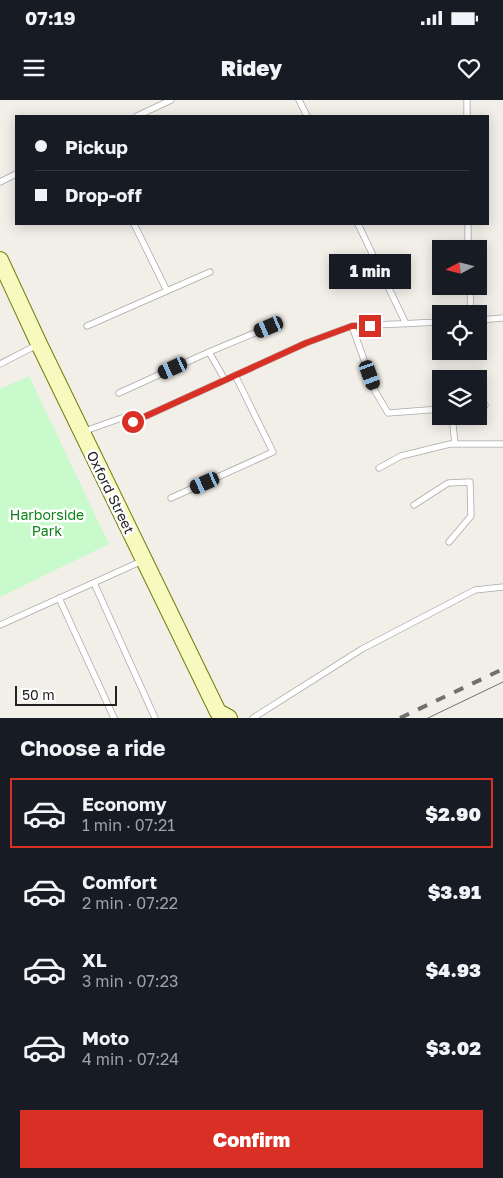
<!DOCTYPE html>
<html lang="en">
<head>
<meta charset="utf-8">
<style>
  body { margin:0; font-family:"Golos Text",sans-serif; background:#20242c; color:#f1f3f6; height:100vh; display:flex; flex-direction:column; font-size:19px; white-space:nowrap }
  * { box-sizing:border-box; margin:0 }
  p { font-size:16px; color:#9ea1a6 }
  .icon { flex:none; width:28px; height:28px; fill:none; stroke:currentColor; stroke-width:2; stroke-linecap:round; stroke-linejoin:round }
  .map { position:relative; height:618px; overflow:hidden }
  .side { display:flex; flex-direction:column; background:#171b24; flex:1 }
  .side>* { flex:none }
  .guide { position:absolute; left:15px; top:15px; width:474px; height:110px; border-radius:0px; box-shadow:0 2px 12px #0003; display:grid; align-content:center; height:110px; padding:0 20px; background:#171b24 }
  .needle { width:32px; rotate:263deg }
  .fabs { position:absolute; left:432px; top:140px; display:grid; gap:10px }
  .fabs a { display:grid; place-items:center; width:55px; height:55px; border-radius:0px; background:#171b24; box-shadow:0 2px 12px #0003; font-size:25px }
  .scale { position:absolute; left:15px; bottom:12px; width:102px; box-sizing:border-box; padding-left:5px; border:2px solid #222; border-top:0; font-size:14px; line-height:18px; white-space:nowrap; color:#222; -webkit-text-stroke:4px #fff; paint-order:stroke }
  .end { position:absolute; width:22px; height:22px; margin:-11px; border:6px solid #d93025; background:#fff; box-shadow:0 0 0 2px #fff }
  .from { border-radius:50% }
  .bubble { position:absolute; height:35px; border-radius:0px; background:#171b24; box-shadow:0 2px 12px #0003; font-size:16px; font-weight:800; line-height:35px; text-align:center }
  .car { position:absolute; width:15px; height:30px; margin:-15px -8px; border-radius:6px; box-shadow:0 0 4px 1px #0007; background:linear-gradient(#222 24%,#8ab4d8 0 40%,#222 0 76%,#8ab4d8 0 86%,#222 0) }
  .guide b { display:flex; align-items:center; gap:18px; height:48px; font-size:19px }
  .guide b+b { border-top:1px solid #363941 }
  .guide i { width:12px; height:12px; background:#f1f3f6 }
  ul { padding:0; list-style:none }
  li { display:flex; align-items:center; gap:15px; height:70px; margin:0 10px 8px; padding:0 10px; border:2px solid transparent; border-radius:0px }
  li div { flex:1 }
  li b { display:block; font-size:19px }
  li em { font-style:normal; font-weight:800 }
  li.active { border-color:#d93025 }
  li>.icon { width:45px; height:45px; stroke-width:1.5 }
  h2 { padding:0 20px; font-size:22px; line-height:60px }
  .button { display:flex; gap:10px; margin-top:auto; padding:10px 20px }
  .button a { flex:1; height:58px; border-radius:0px; background:#d93025; color:#fff; font-size:20px; font-weight:800; line-height:58px; text-align:center }
  .status { display:flex; justify-content:space-between; align-items:center; height:35px; padding:0 25px; background:#171b24; direction:ltr }
  .status svg { height:14px; fill:currentColor }
  header { display:flex; justify-content:space-between; align-items:center; height:65px; padding:0 20px; background:#171b24; font-size:22px; font-weight:800 }
  .map>svg:first-child { display:block }
  .park { fill:#c8facc }
  .lines { fill:none; stroke-linecap:round; stroke-linejoin:round }
  .lane-casing { stroke:#a9a9a9; stroke-width:7 }
  .secondary-casing { stroke:#707d05; stroke-width:18 }
  .lane { stroke:#fff; stroke-width:5.5 }
  .secondary { stroke:#f7fabf; stroke-width:16 }
  .tram { stroke:#707070; stroke-width:1 }
  .rail { stroke:#707070; stroke-width:4; stroke-dasharray:10 10; stroke-linecap:butt }
  .route { stroke:#d93025; stroke-width:6 }
  .labels { text-anchor:middle; dominant-baseline:central; stroke-width:5; stroke-linejoin:round; paint-order:stroke }
  .street-label { font-size:14px; fill:#222; stroke:#fff }
  .park-label { font-size:14px; fill:#0c8416; stroke:#fff }
</style>
</head>
<body>
<div class="status"><b>07:19</b><svg viewBox="0 0 49 12"><path d="M0 12V9h3v3zM5 12V6h3v6zM10 12V3h3v9zM15 12V0h3v12zM26 1h20v11H26zM47 4h2v5h-2z"/></svg></div>
<header><svg class="icon" aria-label="menu" viewBox="0 0 24 24"><path d="M4 6h16M4 12h16M4 18h16"/></svg>Ridey<svg class="icon" aria-label="heart" viewBox="0 0 24 24"><path d="M12 20l-8-8c-3-5 5-10 8-4 3-6 11-1 8 4z"/></svg></header>
<div class="map">
<svg width="503" height="618" viewBox="0 0 503 618">
  <rect width="100%" height="100%" fill="#f2efe9"/>
  <!-- park -->
  <path class="park" d="M29 276 109 444 0 497V289Z"/>
  <g class="lines">
    <!-- lane casing -->
    <g class="lane-casing">
      <path id="lane" d="M299 0 307 16
        M467 0V16
        M137 16 171 0
        M0 82 16 74
        M134 124 167 191
        M358 124 406 224
        M468 124V149
        M470 186 471 214
        M479 220 503 218
        M441 222 352 226 375 291 388 313 441 309
        M87 226 210 172
        M0 264 37 245
        M225 280 209 252 269 227
        M119 293 209 252
        M479 305H485
        M452 316 455 344
        M133 322 306 243 352 226
        M82 332 130 315
        M379 368 401 356 450 344H503
        M171 398 273 352 235 275
        M414 405 448 383 470 382 471 416 449 442
        M94 483 155 618
        M59 498 114 618
        M0 525 142 461
        M253 618 362 549 475 490 503 487"/>
    </g>
    <!-- secondary casing -->
    <g class="secondary-casing">
      <path id="secondary" d="M0 160 39 244 218 612 229 618"/>
    </g>
    <!-- lane -->
    <use href="#lane" class="lane"/>
    <!-- secondary -->
    <use href="#secondary" class="secondary"/>
    <!-- tram -->
    <path class="tram" d="M428 618 503 582"/>
    <!-- rail -->
    <path class="rail" d="M400 618 503 569"/>
  </g>
  <g class="lines">
    <!-- route -->
    <path class="route" d="M133 322 306 243 352 226H370"/>
  </g>
  <g class="labels">
    <!-- street labels -->
    <g class="street-label">
      <text transform="translate(111 392) rotate(64)">Oxford Street</text>
    </g>
    <!-- park labels -->
    <g class="park-label">
      <text x="47" y="414">Harborside<tspan x="47" dy="16">Park</tspan></text>
    </g>
  </g>
</svg>
<div class="fabs">
<a><svg class="needle" viewBox="-14 -14 28 28"><path d="M0-13l5 13h-10z" fill="#e53935"/><path d="M0 13l5-13h-10z" fill="#9ea1a6"/></svg></a>
<a><svg class="icon" aria-label="locate" viewBox="0 0 24 24"><circle cx="12" cy="12" r="6"/><path d="M12 2v4M12 18v4M2 12h4M18 12h4"/></svg></a>
<a><svg class="icon" aria-label="layers" viewBox="0 0 24 24"><path d="M12 4l9 5-9 5-9-5zM3 14l9 5 9-5"/></svg></a>
</div>
<div class="scale">50 m</div>
<i class="end from" style="left:133px;top:322px"></i>
<i class="end" style="left:370px;top:226px"></i>
<div class="bubble" style="left:329px;top:154px;width:82px">1 min</div>
<i class="car" style="left:269px;top:227px;rotate:247deg"></i>
<i class="car" style="left:173px;top:268px;rotate:245deg"></i>
<i class="car" style="left:370px;top:275px;rotate:160deg"></i>
<i class="car" style="left:205px;top:383px;rotate:246deg"></i>
<div class="guide">
<b><i class="from"></i>Pickup</b>
<b><i></i>Drop-off</b>
</div>
</div>
<section class="side">
<h2>Choose a ride</h2>
<ul>
<li class="active"><svg class="icon" aria-label="car" viewBox="0 0 24 24"><path d="M5 17H2v-5l4-1 3-4h7l3 4 3 1v5h-3M9 17h6M6 11h13"/><circle cx="7" cy="17" r="2"/><circle cx="17" cy="17" r="2"/></svg><div><b>Economy</b><p>1 min · 07:21</p></div><em>$2.90</em></li>
<li><svg class="icon" aria-label="car" viewBox="0 0 24 24"><path d="M5 17H2v-5l4-1 3-4h7l3 4 3 1v5h-3M9 17h6M6 11h13"/><circle cx="7" cy="17" r="2"/><circle cx="17" cy="17" r="2"/></svg><div><b>Comfort</b><p>2 min · 07:22</p></div><em>$3.91</em></li>
<li><svg class="icon" aria-label="car" viewBox="0 0 24 24"><path d="M5 17H2v-5l4-1 3-4h7l3 4 3 1v5h-3M9 17h6M6 11h13"/><circle cx="7" cy="17" r="2"/><circle cx="17" cy="17" r="2"/></svg><div><b>XL</b><p>3 min · 07:23</p></div><em>$4.93</em></li>
<li><svg class="icon" aria-label="car" viewBox="0 0 24 24"><path d="M5 17H2v-5l4-1 3-4h7l3 4 3 1v5h-3M9 17h6M6 11h13"/><circle cx="7" cy="17" r="2"/><circle cx="17" cy="17" r="2"/></svg><div><b>Moto</b><p>4 min · 07:24</p></div><em>$3.02</em></li>
</ul>
<div class="button"><a>Confirm</a></div>
</section>
</body>
</html>
